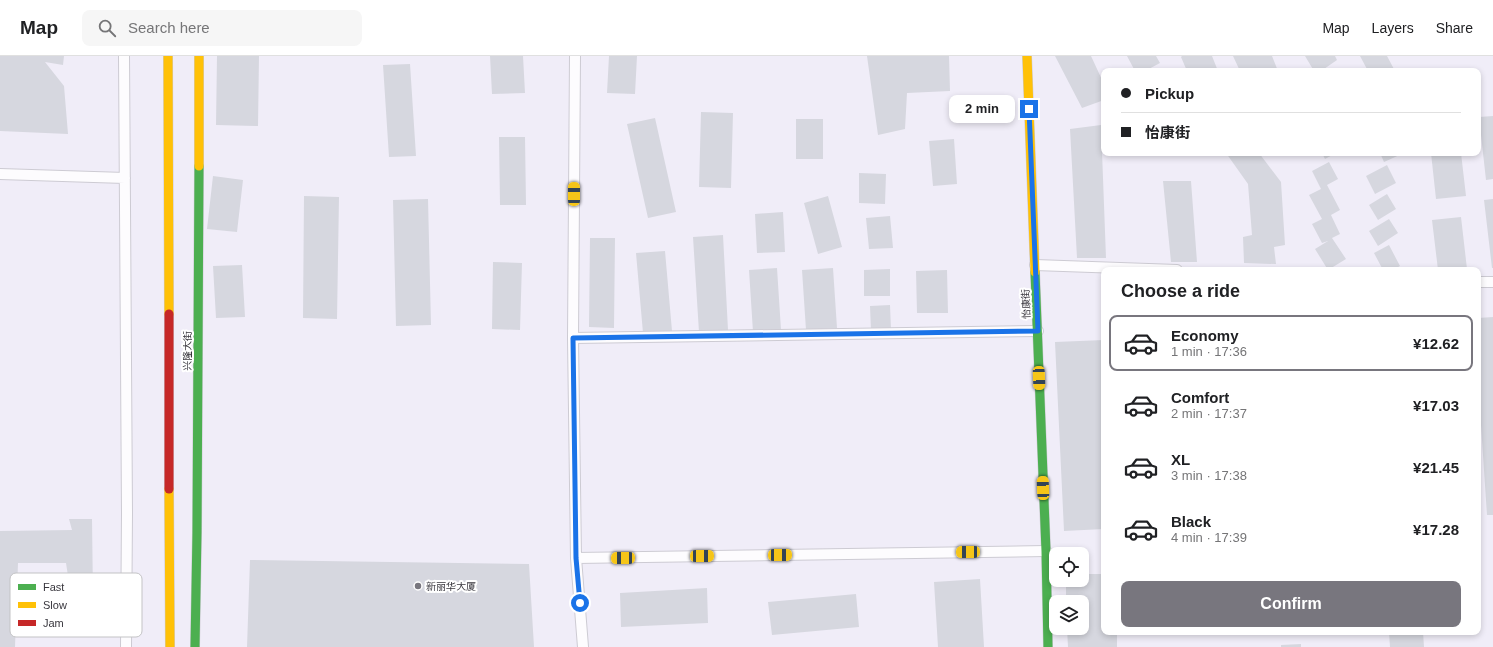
<!DOCTYPE html>
<html lang="en">
<head>
<meta charset="utf-8">
<style>
  body { margin:0; font-family:Helvetica,"Noto Sans SC",sans-serif; background:#f6f6f6; color:#202124; height:100vh; display:flex; flex-direction:column; font-size:15px; white-space:nowrap }
  * { box-sizing:border-box; margin:0 }
  p { font-size:13px; color:#757577 }
  .icon { flex:none; width:22px; height:22px; fill:none; stroke:currentColor; stroke-width:2; stroke-linecap:round; stroke-linejoin:round }
  .map { position:relative; flex:1; overflow:hidden }
  .drawer { position:absolute; left:1101px; top:211px; width:380px; height:368px; display:flex; flex-direction:column; background:#fff; border-radius:8px; box-shadow:0 2px 6px #0003 }
  .drawer>* { flex:none }
  .hud { position:absolute; left:1101px; top:12px; width:380px; height:88px; border-radius:8px; box-shadow:0 2px 6px #0003; display:grid; align-content:center; height:88px; padding:0 20px; background:#fff }
  .tools { position:absolute; left:1049px; top:491px; display:grid; gap:8px }
  .tools a { display:grid; place-items:center; width:40px; height:40px; border-radius:8px; background:#fff; box-shadow:0 2px 6px #0003; font-size:20px }
  .end { position:absolute; width:18px; height:18px; margin:-9px; border:5px solid #1a73e8; background:#fff; box-shadow:0 0 0 2px #fff }
  .from { border-radius:50% }
  .bubble { position:absolute; height:28px; border-radius:8px; background:#fff; box-shadow:0 2px 6px #0003; font-size:13px; font-weight:600; line-height:28px; text-align:center }
  .car { position:absolute; width:12px; height:24px; margin:-12px -6px; border-radius:5px; box-shadow:0 0 3px 1px #0007; background:linear-gradient(#f5c518 24%,#345 0 40%,#f5c518 0 76%,#345 0 86%,#f5c518 0) }
  .hud b { display:flex; align-items:center; gap:14px; height:38px; font-size:15px }
  .hud b+b { border-top:1px solid #e0e0e0 }
  .hud i { width:10px; height:10px; background:#202124 }
  ul { padding:0; list-style:none }
  li { display:flex; align-items:center; gap:12px; height:56px; margin:0 8px 6px; padding:0 12px; border:2px solid transparent; border-radius:8px }
  li div { flex:1 }
  li b { display:block; font-size:15px }
  li em { font-style:normal; font-weight:600 }
  li.active { border-color:#78767e }
  li>.icon { width:36px; height:36px; stroke-width:1.5 }
  h2 { padding:0 20px; font-size:18px; line-height:48px }
  .cta { display:flex; gap:8px; margin-top:auto; padding:8px 20px }
  .cta a { flex:1; height:46px; border-radius:8px; background:#78767e; color:#fff; font-size:16px; font-weight:600; line-height:46px; text-align:center }
  header { display:flex; align-items:center; gap:24px; box-sizing:border-box; height:56px; padding:0 20px; background:#fff; border-bottom:1px solid #e0e0e0 }
  header strong { font-size:19px }
  nav { display:flex; gap:22px; margin-inline-start:auto; font-size:14px }
  .search { width:280px; height:36px; background:#f6f6f6; display:flex; align-items:center; gap:10px; box-sizing:border-box; padding:0 14px; border-radius:8px; color:#757577; font-size:15px }
  .map>svg:first-child { display:block }
  .building { fill:#d6d7df }
  .lines { fill:none; stroke-linecap:round; stroke-linejoin:round }
  .street-casing { stroke:#cdcbd3; stroke-width:12 }
  .fast-casing { stroke:#cdcbd3; stroke-width:10 }
  .slow-casing { stroke:#cdcbd3; stroke-width:10 }
  .jam-casing { stroke:#cdcbd3; stroke-width:10 }
  .street { stroke:#fdfcfe; stroke-width:10 }
  .fast { stroke:#4caf50; stroke-width:9 }
  .slow { stroke:#ffc107; stroke-width:9 }
  .jam { stroke:#c62828; stroke-width:9 }
  .route { stroke:#1a73e8; stroke-width:5 }
  .poi-dot { fill:#78767e; stroke:#fff; stroke-width:1.5 }
  .labels { text-anchor:middle; dominant-baseline:central; stroke-width:4; stroke-linejoin:round; paint-order:stroke }
  .street-label { font-size:10px; fill:#38363d; stroke:#fff }
  .poi-label { font-size:10px; fill:#38363d; stroke:#fff; text-anchor:start }
  .key { fill:#fff; stroke:#c3c3c5; stroke-width:1 }
  .key-label { font-size:11px; fill:#38363d }
</style>
</head>
<body>
<header>
<strong>Map</strong>
<div class="search"><svg class="icon" aria-label="search" viewBox="0 0 24 24"><circle cx="10" cy="10" r="6"/><path d="M15 15l6 6"/></svg>Search here</div>
<nav><a>Map</a><a>Layers</a><a>Share</a></nav>
</header>
<div class="map">
<svg width="1493" height="591" viewBox="0 0 1493 591">
  <rect width="100%" height="100%" fill="#f0edf8"/>
  <!-- building -->
  <path class="building" d="M0 0H64L63 9 45 6 64 30 68 78 0 75Z
    M217 0H259L258 70 216 69Z
    M490 0H523L525 37 492 38Z
    M609 0H637L635 38 607 37Z
    M867 0H949L950 35 907 37 905 73 878 79Z
    M1055 0H1091L1104 28V44L1082 52Z
    M1127 0H1156L1160 7 1145 15H1135Z
    M1182 0H1212L1218 15H1187L1181 1Z
    M1233 0H1272L1278 15H1240Z
    M1305 0H1335L1337 4 1324 13 1325 15H1314Z
    M1360 0H1387L1395 15H1368Z
    M410 8 416 100 389 101 383 9Z
    M701 56 733 57 731 132 699 131Z
    M1493 60V123L1486 124 1479 61Z
    M655 62 676 156 648 162 627 68Z
    M796 63H823V103H796Z
    M1101 69 1106 202H1077L1070 73Z
    M499 81H525L526 149H500Z
    M954 83 957 128 933 130 929 85Z
    M1226 97H1259L1281 126 1285 189 1274 191 1276 208 1244 207 1243 181 1252 179 1248 128Z
    M1322 97H1336L1325 103Z
    M1380 97H1404L1384 106Z
    M1431 97H1461L1466 140 1436 143Z
    M1329 106 1338 123 1327 129 1340 154 1331 159 1340 178 1332 182 1346 203 1328 214 1315 193 1328 185 1322 187 1312 168 1322 163 1309 139 1321 133 1312 115Z
    M1387 109 1396 127 1375 138 1366 120Z
    M859 117 886 118 885 148 859 147Z
    M213 120 243 124 237 176 207 173Z
    M1163 125H1191L1197 206H1171Z
    M1387 138 1396 153 1378 164 1369 149Z
    M304 140 339 141 337 263 303 262Z
    M828 140 842 191 818 198 804 147Z
    M428 143 431 269 396 270 393 144Z
    M1493 143V212H1492L1484 144Z
    M783 156 785 196 757 197 755 158Z
    M890 160 893 192 869 193 866 162Z
    M1461 161 1467 213 1438 214 1432 164Z
    M1389 163 1398 177 1378 190 1369 175Z
    M723 179 728 274 699 276 693 181Z
    M590 182H615L614 272 589 271Z
    M1389 189 1400 210 1393 214H1383L1374 197Z
    M665 195 672 275 643 277 636 197Z
    M493 206 522 207 520 274 492 273Z
    M242 209 245 261 216 262 213 210Z
    M777 212 781 274 753 276 749 214Z
    M833 212 837 272 806 274 802 214Z
    M890 213V240H864V214Z
    M947 214 948 257H917L916 215Z
    M890 249 891 274 871 275 870 250Z
    M1493 261V459H1487L1478 324V262Z
    M1104 284V473L1064 475 1055 286Z
    M69 463H92L93 541 72 546 66 507H18L15 591H0V475L72 474Z
    M250 504 529 508 534 591H247Z
    M1082 518H1104V576H1117V591H1068L1067 572H1082V546H1066V524H1082Z
    M980 523 984 591H938L934 526Z
    M707 532 708 567 621 571 620 537Z
    M856 538 859 571 772 579 768 546Z
    M1158 576H1169V577L1158 578Z
    M1389 576H1423L1424 591H1390Z
    M1301 588V591H1281V589Z"/>
  <g class="lines">
    <!-- street casing -->
    <g class="street-casing">
      <path id="street" d="M124 0 127 457 126 591
        M575 0 573 282 576 502 583 591
        M0 118 125 122
        M1035 209 1177 214
        M1478 226H1493
        M573 282 1038 275
        M576 502 1046 495"/>
    </g>
    <!-- fast casing -->
    <g class="fast-casing">
      <path id="fast" d="M1035 216 1046 495 1048 591
        M195 591 197 476 199 110"/>
    </g>
    <!-- slow casing -->
    <g class="slow-casing">
      <path id="slow" d="M168 0 169 258
        M1027 0 1035 216
        M199 110V0
        M169 433 170 591"/>
    </g>
    <!-- jam casing -->
    <g class="jam-casing">
      <path id="jam" d="M169 258V433"/>
    </g>
    <!-- street -->
    <use href="#street" class="street"/>
    <!-- fast -->
    <use href="#fast" class="fast"/>
    <!-- slow -->
    <use href="#slow" class="slow"/>
    <!-- jam -->
    <use href="#jam" class="jam"/>
  </g>
  <g class="lines">
    <!-- route -->
    <path class="route" d="M580 547 576 502 573 282 1038 275 1029 53"/>
  </g>
  <!-- markers -->
  <circle class="poi-dot" cx="418" cy="530" r="4"/>
  <g class="labels">
    <!-- street labels -->
    <g class="street-label">
      <text transform="translate(1026 248) rotate(-92)">怡康街</text>
      <text transform="translate(187 295) rotate(-90)">兴隆大街</text>
    </g>
    <!-- poi labels -->
    <g class="poi-label">
      <text x="426" y="530">新丽华大厦</text>
    </g>
  </g>
  <!-- legend -->
  <rect x="10" y="517" width="132" height="64" rx="6" class="key"/>
  <rect x="18" y="528" width="18" height="6" fill="#4caf50"/>
  <rect x="18" y="546" width="18" height="6" fill="#ffc107"/>
  <rect x="18" y="564" width="18" height="6" fill="#c62828"/>
  <g class="key-label">
    <text x="43" y="535">Fast</text>
    <text x="43" y="553">Slow</text>
    <text x="43" y="571">Jam</text>
  </g>
</svg>
<div class="tools">
<a><svg class="icon" aria-label="locate" viewBox="0 0 24 24"><circle cx="12" cy="12" r="6"/><path d="M12 2v4M12 18v4M2 12h4M18 12h4"/></svg></a>
<a><svg class="icon" aria-label="layers" viewBox="0 0 24 24"><path d="M12 4l9 5-9 5-9-5zM3 14l9 5 9-5"/></svg></a>
</div>
<i class="end from" style="left:580px;top:547px"></i>
<i class="end" style="left:1029px;top:53px"></i>
<div class="bubble" style="left:949px;top:39px;width:66px">2 min</div>
<i class="car" style="left:574px;top:138px;rotate:0deg"></i>
<i class="car" style="left:1039px;top:322px;rotate:178deg"></i>
<i class="car" style="left:1043px;top:432px;rotate:358deg"></i>
<i class="car" style="left:968px;top:496px;rotate:269deg"></i>
<i class="car" style="left:780px;top:499px;rotate:89deg"></i>
<i class="car" style="left:702px;top:500px;rotate:89deg"></i>
<i class="car" style="left:623px;top:502px;rotate:269deg"></i>
<div class="hud">
<b><i class="from"></i>Pickup</b>
<b><i></i>怡康街</b>
</div>
<section class="drawer">
<h2>Choose a ride</h2>
<ul>
<li class="active"><svg class="icon" aria-label="car" viewBox="0 0 24 24"><path d="M5 17H2v-5l4-1 3-4h7l3 4 3 1v5h-3M9 17h6M6 11h13"/><circle cx="7" cy="17" r="2"/><circle cx="17" cy="17" r="2"/></svg><div><b>Economy</b><p>1 min · 17:36</p></div><em>¥12.62</em></li>
<li><svg class="icon" aria-label="car" viewBox="0 0 24 24"><path d="M5 17H2v-5l4-1 3-4h7l3 4 3 1v5h-3M9 17h6M6 11h13"/><circle cx="7" cy="17" r="2"/><circle cx="17" cy="17" r="2"/></svg><div><b>Comfort</b><p>2 min · 17:37</p></div><em>¥17.03</em></li>
<li><svg class="icon" aria-label="car" viewBox="0 0 24 24"><path d="M5 17H2v-5l4-1 3-4h7l3 4 3 1v5h-3M9 17h6M6 11h13"/><circle cx="7" cy="17" r="2"/><circle cx="17" cy="17" r="2"/></svg><div><b>XL</b><p>3 min · 17:38</p></div><em>¥21.45</em></li>
<li><svg class="icon" aria-label="car" viewBox="0 0 24 24"><path d="M5 17H2v-5l4-1 3-4h7l3 4 3 1v5h-3M9 17h6M6 11h13"/><circle cx="7" cy="17" r="2"/><circle cx="17" cy="17" r="2"/></svg><div><b>Black</b><p>4 min · 17:39</p></div><em>¥17.28</em></li>
</ul>
<div class="cta"><a>Confirm</a></div>
</section>
</div>
</body>
</html>
